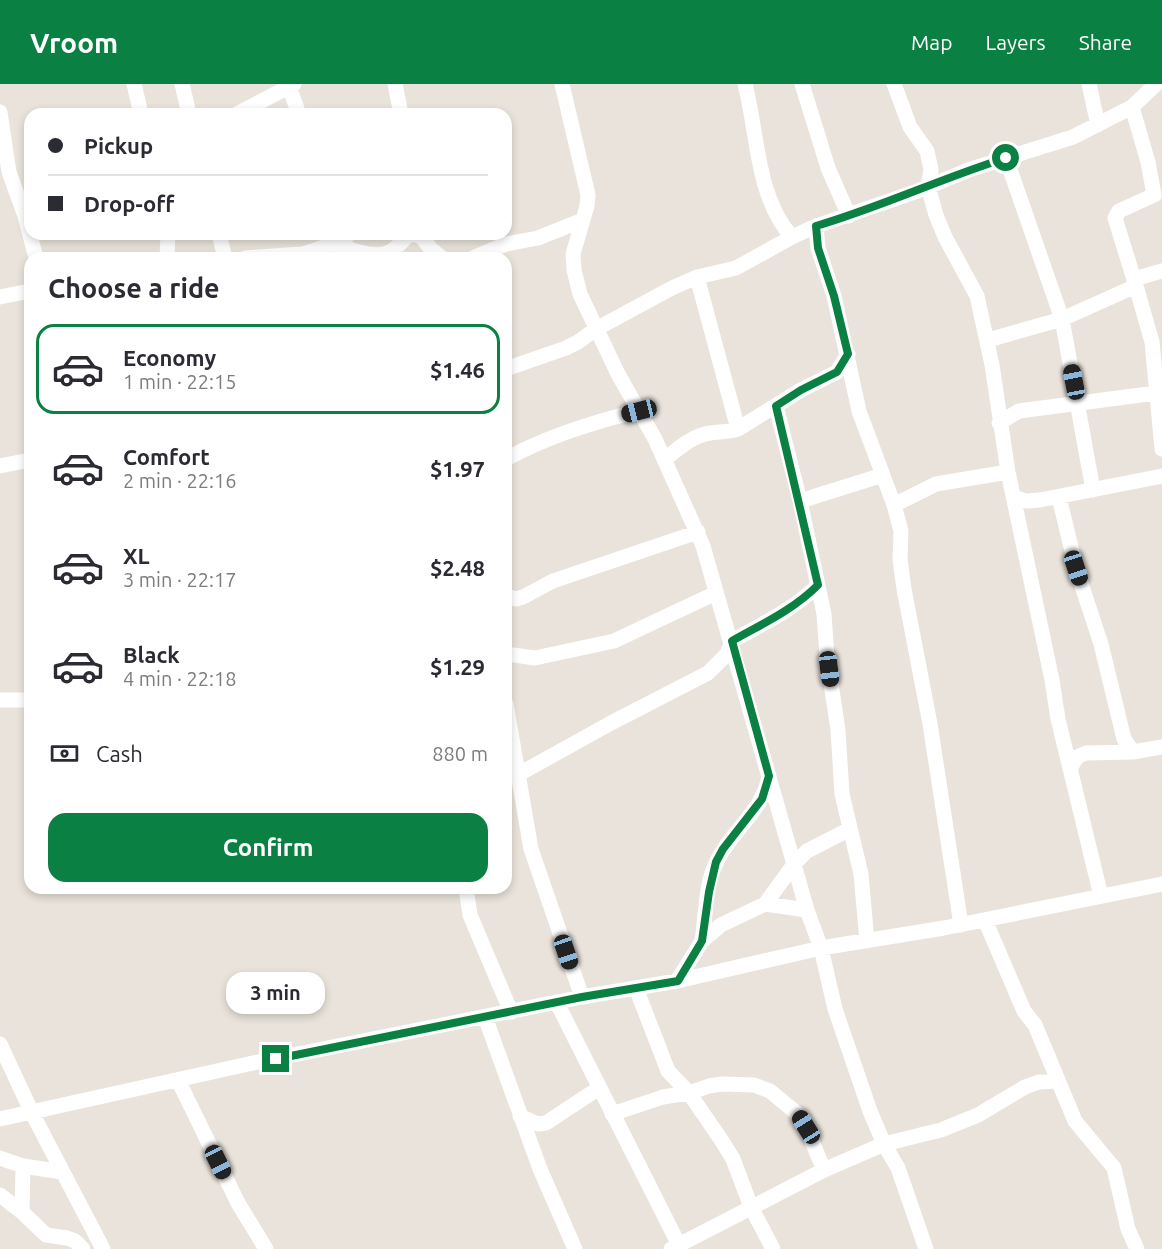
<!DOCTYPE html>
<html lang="en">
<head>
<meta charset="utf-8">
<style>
  body { margin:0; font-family:Ubuntu,sans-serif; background:#f7f7f7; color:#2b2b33; height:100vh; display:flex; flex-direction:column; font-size:22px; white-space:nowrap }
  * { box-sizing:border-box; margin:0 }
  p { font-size:20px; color:#7c7c81 }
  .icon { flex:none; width:33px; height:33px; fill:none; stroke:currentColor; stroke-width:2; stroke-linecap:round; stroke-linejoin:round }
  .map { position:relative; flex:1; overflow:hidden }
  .drawer { position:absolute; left:24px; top:168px; width:488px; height:642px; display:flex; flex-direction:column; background:#fff; border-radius:18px; box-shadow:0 3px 9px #0003 }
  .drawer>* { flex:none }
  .top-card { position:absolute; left:24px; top:24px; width:488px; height:132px; border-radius:18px; box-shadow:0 3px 9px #0003; display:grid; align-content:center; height:132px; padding:0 24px; background:#fff }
  .end { position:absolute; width:27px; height:27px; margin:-14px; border:8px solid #0b8043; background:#fff; box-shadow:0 0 0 3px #fff }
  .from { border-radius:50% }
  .bubble { position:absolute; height:42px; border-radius:18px; background:#fff; box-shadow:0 3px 9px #0003; font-size:20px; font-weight:600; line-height:42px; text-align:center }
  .car { position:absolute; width:18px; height:36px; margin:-18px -9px; border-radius:8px; box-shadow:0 0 4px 2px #0007; background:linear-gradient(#222 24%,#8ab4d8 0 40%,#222 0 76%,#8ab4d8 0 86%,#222 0) }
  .top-card b { display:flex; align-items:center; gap:21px; height:57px; font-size:22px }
  .top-card b+b { border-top:2px solid #e1e1e2 }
  .top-card i { width:15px; height:15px; background:#2b2b33 }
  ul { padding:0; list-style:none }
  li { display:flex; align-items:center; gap:18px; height:90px; margin:0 12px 9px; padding:0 12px; border:3px solid transparent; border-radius:18px }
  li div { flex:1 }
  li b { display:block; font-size:22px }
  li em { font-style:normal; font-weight:600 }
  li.on { border-color:#0b8043 }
  li>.icon { width:54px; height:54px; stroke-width:1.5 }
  h2 { padding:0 24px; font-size:27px; line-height:72px }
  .pay { display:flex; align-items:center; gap:15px; height:66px; padding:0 24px; font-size:22px }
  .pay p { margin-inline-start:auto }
  .primary-button { display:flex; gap:12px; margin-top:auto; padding:12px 24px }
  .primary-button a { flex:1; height:69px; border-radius:18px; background:#0b8043; color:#fff; font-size:24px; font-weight:600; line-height:69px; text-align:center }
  header { display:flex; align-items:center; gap:36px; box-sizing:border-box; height:84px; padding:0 30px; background:#0b8043; color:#fff }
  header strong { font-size:28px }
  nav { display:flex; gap:33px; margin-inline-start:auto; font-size:21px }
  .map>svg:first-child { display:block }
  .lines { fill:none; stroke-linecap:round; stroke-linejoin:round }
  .minor { stroke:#fff; stroke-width:15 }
  .route { stroke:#0b8043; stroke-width:8 }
</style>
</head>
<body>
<header>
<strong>Vroom</strong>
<nav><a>Map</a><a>Layers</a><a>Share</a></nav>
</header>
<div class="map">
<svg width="1162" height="1165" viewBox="0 0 1162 1165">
  <rect width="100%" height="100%" fill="#e9e3db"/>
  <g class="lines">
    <!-- minor -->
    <path class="minor" d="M134 0 141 30
      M182 0 189 30
      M288 0 299 30
      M395 0 401 30
      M562 0 588 111 587 122 573 170 574 186 580 210 618 290 655 355 703 462 807 826 821 864 835 925 870 1027 884 1060 898 1084 926 1165
      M745 0C758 50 756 113 792 153
      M802 0 828 84 849 132
      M894 0 910 43 927 67 931 86 928 102 936 131 945 153 977 212 992 281 1008 388 1052 596 1058 635 1101 812
      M1089 0 1098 41
      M1132 23 1148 78 1154 111 1119 127 1115 134 1136 202 1152 258 1162 365
      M0 28 9 88 25 132 36 174
      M237 30 294 0
      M1006 74 1062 235 1093 406
      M816 142 818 164 834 212 859 327 894 421 901 447 900 475 904 505 930 640 961 841
      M219 150 225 174
      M334 160C350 164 375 177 391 167 398 163 403 156 409 151H420L431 165 442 174
      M167 174 168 150
      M245 174 303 170 344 156 349 150
      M473 174 506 160 538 154 583 136
      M697 193 738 345
      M1134 195 1162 187
      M0 213 30 207
      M988 256 1062 235 1136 202
      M506 285 566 264 578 258 596 245 672 204 697 193 736 184 792 153 816 142 915 108 971 85 1073 53 1132 23 1156 0
      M776 322 800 417
      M999 339 1019 327 1156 309
      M506 375C548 352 593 338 639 327
      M664 376C676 366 690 354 705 350 716 347 727 349 738 345L801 306 837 288 848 270
      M0 382 30 376
      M1014 413 1026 417 1040 416 1162 392
      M1059 413 1076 484 1101 560 1124 655 1133 668
      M894 421 936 400 1008 388
      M506 512 516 515 523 513 553 497 698 448
      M506 570 535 574 614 557 716 509
      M0 616H30
      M506 620 531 765 582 913
      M1071 683 1077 673 1086 669 1133 668 1162 663
      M506 686 519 690 611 639 708 589 727 570 732 557C762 540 793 526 818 501
      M466 804 470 831 511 928
      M765 820 807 826
      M985 836 1024 927 1035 941 1075 1037 1114 1084 1128 1145 1137 1165
      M702 857C706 831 705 798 718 775 733 745 763 727 769 692
      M867 857 861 790 842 710 838 646 827 573 824 530 800 417 883 391
      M677 897 702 857 721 841 765 820 795 779 807 767 850 745
      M636 904 668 987 689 1009 722 1057 733 1075 751 1123 773 1165
      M557 919 681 1165
      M485 933 540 1085 575 1165
      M0 960 32 1029 103 1165
      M178 996 238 1119 266 1165
      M612 1030 663 1013 689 1009 709 1002 722 1000 754 1001 770 1007 799 1031 806 1043 824 1086
      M520 1032 538 1040 546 1039 599 1004
      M0 1035 253 979 582 913 677 897 821 864 944 844 1162 800
      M0 1074 23 1082 62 1088
      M0 1111 22 1128 46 1151 67 1154 75 1157 83 1165
      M22 1128 23 1082
      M671 1165 824 1086 884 1060 941 1046 978 1031 1025 1003 1039 998 1057 997"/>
  </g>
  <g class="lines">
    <!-- route -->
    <path class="route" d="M276 975 582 913 678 897 702 857 709 808 716 778 723 765 762 715 769 692 732 557C762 540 793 526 818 501L776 322 801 306 837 288 848 270 834 212 818 164 816 142C881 123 942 94 1006 74"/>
  </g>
</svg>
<i class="end from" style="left:1006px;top:74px"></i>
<i class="end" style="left:276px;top:975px"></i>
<div class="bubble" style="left:226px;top:888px;width:99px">3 min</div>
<i class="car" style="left:1074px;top:298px;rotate:349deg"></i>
<i class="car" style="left:639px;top:327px;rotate:256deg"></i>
<i class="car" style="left:1076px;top:484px;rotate:162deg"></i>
<i class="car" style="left:829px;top:585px;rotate:173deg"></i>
<i class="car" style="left:566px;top:868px;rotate:161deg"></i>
<i class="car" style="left:806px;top:1043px;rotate:328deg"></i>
<i class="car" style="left:218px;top:1078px;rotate:154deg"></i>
<div class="top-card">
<b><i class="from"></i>Pickup</b>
<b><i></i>Drop-off</b>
</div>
<section class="drawer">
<h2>Choose a ride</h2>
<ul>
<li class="on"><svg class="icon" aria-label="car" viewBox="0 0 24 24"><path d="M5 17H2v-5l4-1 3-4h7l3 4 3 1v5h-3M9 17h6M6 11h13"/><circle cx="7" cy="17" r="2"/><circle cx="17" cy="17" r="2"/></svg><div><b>Economy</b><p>1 min · 22:15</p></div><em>$1.46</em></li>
<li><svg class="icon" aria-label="car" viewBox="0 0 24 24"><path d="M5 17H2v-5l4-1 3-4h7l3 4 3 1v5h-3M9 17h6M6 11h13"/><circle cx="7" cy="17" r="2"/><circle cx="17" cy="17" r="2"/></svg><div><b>Comfort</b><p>2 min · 22:16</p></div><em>$1.97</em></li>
<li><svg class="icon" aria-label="car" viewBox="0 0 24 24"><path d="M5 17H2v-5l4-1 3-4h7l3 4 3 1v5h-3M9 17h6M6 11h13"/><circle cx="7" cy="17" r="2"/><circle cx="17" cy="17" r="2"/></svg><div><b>XL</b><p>3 min · 22:17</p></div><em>$2.48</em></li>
<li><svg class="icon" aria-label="car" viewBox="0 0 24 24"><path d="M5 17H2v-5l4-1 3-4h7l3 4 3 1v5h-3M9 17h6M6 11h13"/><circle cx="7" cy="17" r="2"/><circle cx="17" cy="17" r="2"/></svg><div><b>Black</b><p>4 min · 22:18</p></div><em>$1.29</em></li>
</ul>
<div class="pay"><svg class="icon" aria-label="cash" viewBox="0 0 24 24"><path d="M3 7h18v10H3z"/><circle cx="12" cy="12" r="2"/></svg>Cash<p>880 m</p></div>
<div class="primary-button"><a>Confirm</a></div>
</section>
</div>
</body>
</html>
